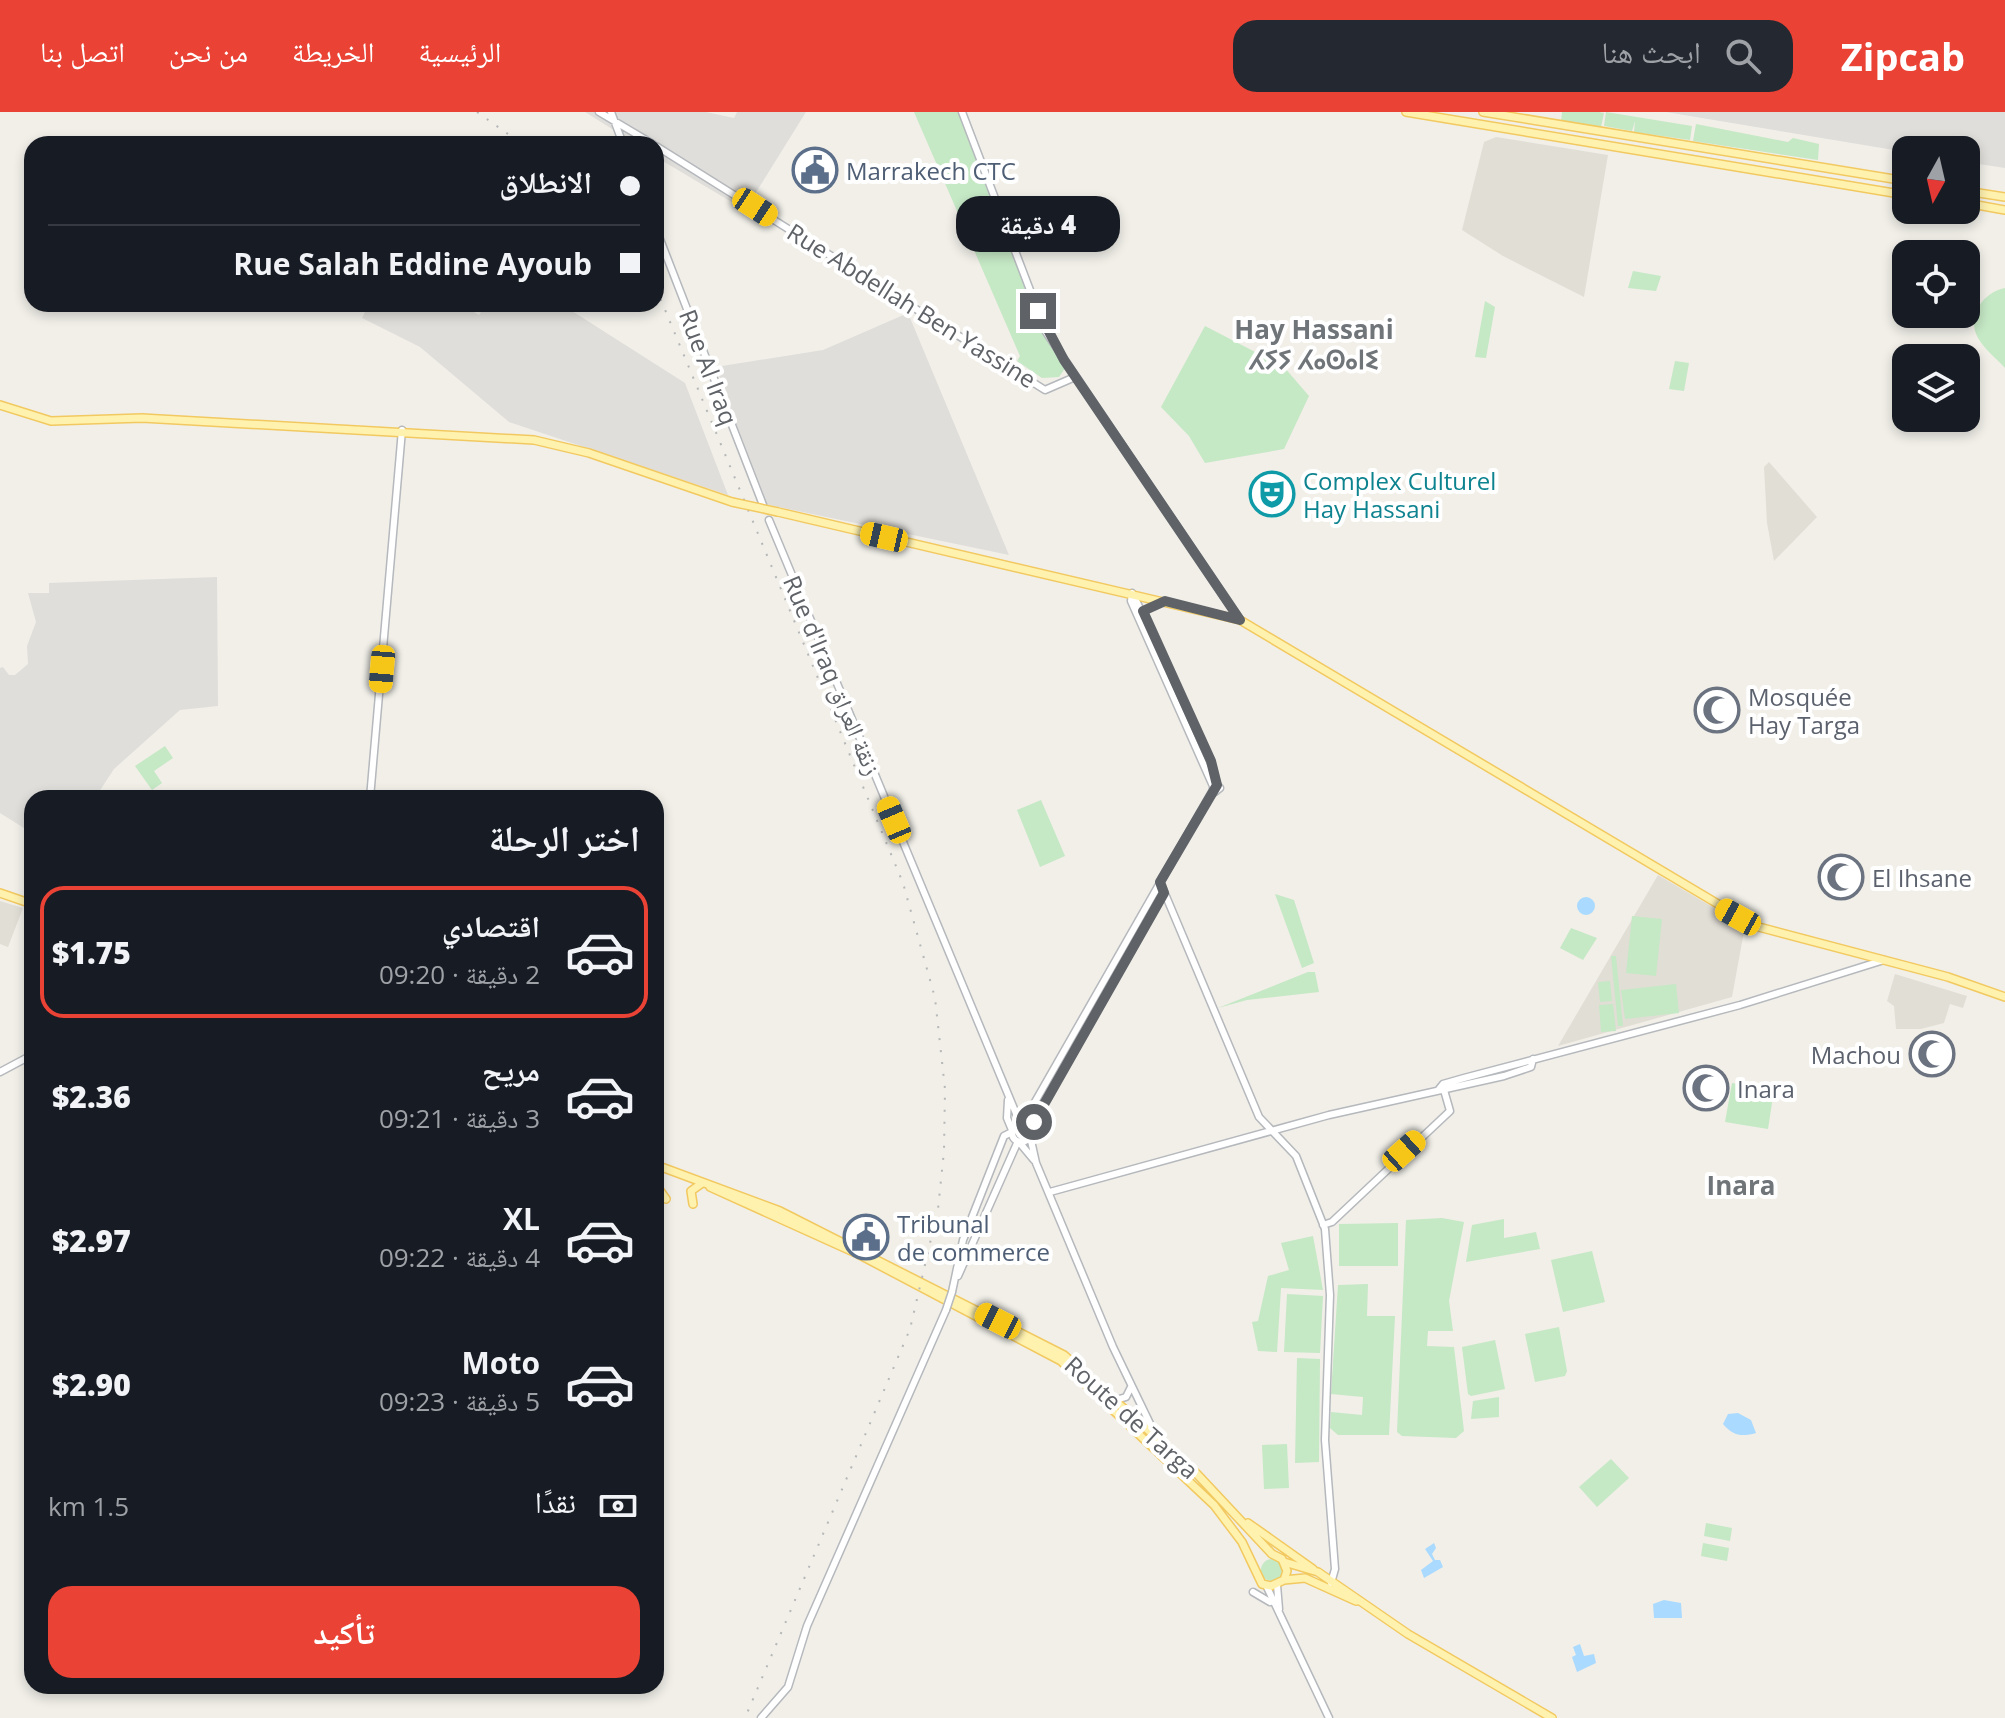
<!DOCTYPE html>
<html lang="ar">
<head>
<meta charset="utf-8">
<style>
  body { margin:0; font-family:"Open Sans","Noto Naskh Arabic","Noto Sans Tifinagh",sans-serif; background:#242831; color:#f1f3f6; direction:rtl; height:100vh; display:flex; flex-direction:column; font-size:30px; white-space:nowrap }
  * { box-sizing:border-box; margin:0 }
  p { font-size:26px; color:#9ea1a6 }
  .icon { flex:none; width:44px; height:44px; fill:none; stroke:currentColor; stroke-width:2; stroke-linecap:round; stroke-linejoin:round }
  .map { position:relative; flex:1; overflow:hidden; direction:ltr }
  .sheet { position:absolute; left:24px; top:678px; width:640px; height:904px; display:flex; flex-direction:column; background:#171b24; border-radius:24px; box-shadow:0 4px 12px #0003; direction:rtl }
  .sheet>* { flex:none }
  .banner { position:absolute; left:24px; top:24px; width:640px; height:176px; border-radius:24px; box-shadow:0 4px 12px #0003; direction:rtl; display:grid; align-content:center; height:176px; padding:0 24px; background:#171b24 }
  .needle { width:52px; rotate:188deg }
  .buttons { position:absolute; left:1892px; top:24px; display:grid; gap:16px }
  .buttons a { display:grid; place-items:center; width:88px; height:88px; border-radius:16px; background:#171b24; box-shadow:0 4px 12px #0003; font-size:40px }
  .end { position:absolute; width:36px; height:36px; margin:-18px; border:10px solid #5f6368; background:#fff; box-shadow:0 0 0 4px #fff }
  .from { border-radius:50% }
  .bubble { position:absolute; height:56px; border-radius:24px; background:#171b24; box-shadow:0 4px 12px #0003; font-size:26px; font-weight:800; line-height:56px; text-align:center; direction:rtl }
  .car { position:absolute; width:24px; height:48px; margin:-24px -12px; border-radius:10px; box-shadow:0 0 6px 2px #0007; background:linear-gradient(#f5c518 24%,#345 0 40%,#f5c518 0 76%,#345 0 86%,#f5c518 0) }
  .banner b { display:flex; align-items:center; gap:28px; height:76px; font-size:30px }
  .banner b+b { border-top:2px solid #363941 }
  .banner i { width:20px; height:20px; background:#f1f3f6 }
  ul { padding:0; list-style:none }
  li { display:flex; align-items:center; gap:24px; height:132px; margin:0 16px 12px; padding:0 8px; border:4px solid transparent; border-radius:24px }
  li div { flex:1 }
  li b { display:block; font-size:30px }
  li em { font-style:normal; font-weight:800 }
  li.on { border-color:#ea4335 }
  li>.icon { width:72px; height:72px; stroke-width:1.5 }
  h2 { padding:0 24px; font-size:36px; line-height:96px }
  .pay { display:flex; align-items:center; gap:20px; height:88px; padding:0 24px; font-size:30px }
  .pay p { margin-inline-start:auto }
  .button { display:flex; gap:16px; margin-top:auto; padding:16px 24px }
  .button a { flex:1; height:92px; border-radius:24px; background:#ea4335; color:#fff; font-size:32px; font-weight:800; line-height:92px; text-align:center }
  header { display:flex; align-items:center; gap:48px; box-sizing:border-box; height:112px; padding:0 40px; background:#ea4335; color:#fff }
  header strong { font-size:38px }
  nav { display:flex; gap:44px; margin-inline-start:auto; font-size:28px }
  .search { width:560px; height:72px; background:#242831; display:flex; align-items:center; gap:20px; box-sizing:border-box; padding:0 28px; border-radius:24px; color:#9ea1a6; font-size:30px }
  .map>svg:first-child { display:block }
  .industrial { fill:#e0deda }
  .education { fill:#e1ded6 }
  .green { fill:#c5e8c5 }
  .water { fill:#aadaff }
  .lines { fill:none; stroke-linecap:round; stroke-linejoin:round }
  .minor-casing { stroke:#b5b8bc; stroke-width:9 }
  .major-casing { stroke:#f2c960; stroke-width:10 }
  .minor { stroke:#fff; stroke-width:6 }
  .major { stroke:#fff2af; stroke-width:7 }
  .rail { stroke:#b6b7b8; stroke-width:2; stroke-dasharray:2 10; stroke-linecap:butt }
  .minor-bridge-casing { stroke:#b5b8bc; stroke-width:9; stroke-linecap:butt }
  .major-bridge-casing { stroke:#f2c960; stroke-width:10; stroke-linecap:butt }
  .minor-bridge { stroke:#fff; stroke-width:6 }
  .major-bridge { stroke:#fff2af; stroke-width:7 }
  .route { stroke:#5f6368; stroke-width:10 }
  .labels { text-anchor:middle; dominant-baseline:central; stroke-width:8; stroke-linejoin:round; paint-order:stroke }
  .service-label { font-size:24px; fill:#4e5e75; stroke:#fff; text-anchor:start }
  .street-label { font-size:24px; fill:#5f6368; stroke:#fff }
  .culture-label { font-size:24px; fill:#0d838f; stroke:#fff; text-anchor:start }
  .worship-label { font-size:24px; fill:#5b616d; stroke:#fff; text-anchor:start }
  .neighbourhood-label { font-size:26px; font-weight:bold; fill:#70757a; stroke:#fff }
</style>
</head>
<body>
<header>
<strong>Zipcab</strong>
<div class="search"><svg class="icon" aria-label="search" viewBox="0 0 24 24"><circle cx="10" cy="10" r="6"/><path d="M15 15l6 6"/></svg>ابحث هنا</div>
<nav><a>الرئيسية</a><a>الخريطة</a><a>من نحن</a><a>اتصل بنا</a></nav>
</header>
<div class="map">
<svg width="2005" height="1606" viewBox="0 0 2005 1606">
  <rect width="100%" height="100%" fill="#f1efe8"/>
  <!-- industrial -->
  <path class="industrial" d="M585 0H706L734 6 737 0H806L745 98 656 45V32H636Z
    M1666 0H2005V56L1966 50V38L1906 40Z
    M369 192H460L479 203 486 192H561L685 271 728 383 509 310 420 235 362 206Z
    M908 201 1009 443 764 392 716 255 823 238Z
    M217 465 218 594 180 598 114 657 95 686H32V721L0 701V556L3 555 9 563H15L28 552 27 534 36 510 28 481H49V471Z"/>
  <!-- education -->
  <path class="education" d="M1496 25 1608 43 1584 185 1503 144 1462 118 1484 30Z
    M1769 350 1817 405 1774 449 1767 411 1764 355Z
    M1658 763 1745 814 1732 885 1558 934Z
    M0 789 23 796 8 835 0 832Z
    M1895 862 1967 884 1963 896 1950 892 1944 911 1921 917H1896L1894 894 1887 889Z"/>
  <!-- green -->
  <path class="green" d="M914 0H959L1046 223 1066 255 1059 265 1042 266 1017 249 1020 244Z
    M1562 0H1599L1604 1 1601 15 1561 10Z
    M1606 0 1692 14 1690 28 1634 20 1635 9 1632 19 1604 14Z
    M1696 12 1788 30 1793 26 1819 32 1818 48 1693 29Z
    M1633 159 1661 164 1656 179 1628 176Z
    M2005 176V256C1997 247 1984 237 1978 226 1966 205 1983 180 2005 176Z
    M1485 189 1495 195 1486 246 1475 245Z
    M1205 214 1284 255 1309 284 1284 337 1205 351 1189 324 1161 295Z
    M1675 249 1689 251 1684 279 1669 277Z
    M165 634 173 646 154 659 162 671 152 678 135 654Z
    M1041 688 1065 744 1040 755 1017 698Z
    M1275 782 1294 788 1314 851 1302 856Z
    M1632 804 1662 807 1656 864 1626 861Z
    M1571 816 1597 826 1583 848 1560 836Z
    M1611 844H1616L1623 914H1618Z
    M1308 860H1315L1319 880 1247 888 1218 896Z
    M1610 869 1612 889 1600 890 1598 870Z
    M1676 872 1679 901 1625 907 1621 878Z
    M1613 892 1616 919 1601 920 1599 893Z
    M1732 971 1774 978 1768 1017 1725 1010Z
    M1442 1106 1464 1110 1449 1189 1453 1219H1428L1427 1234 1454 1235 1464 1319 1456 1326 1402 1324 1397 1320 1406 1108Z
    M1504 1107V1126L1536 1120 1540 1137 1466 1150 1472 1113Z
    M1398 1111V1154H1339V1112Z
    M1313 1124 1323 1178 1281 1176 1277 1240 1258 1239 1252 1210 1258 1209 1268 1164 1289 1158 1281 1131Z
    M1592 1139 1605 1190 1563 1200 1551 1148Z
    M1368 1172 1367 1204H1395L1389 1323H1338L1330 1316 1331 1300 1362 1303 1363 1285 1331 1282 1338 1173Z
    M1287 1182 1323 1184 1320 1241 1284 1240Z
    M1559 1215 1567 1259 1565 1264 1535 1270 1525 1222Z
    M1495 1228 1505 1277 1471 1284 1468 1282 1462 1235Z
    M1297 1246 1320 1247 1319 1350 1295 1351Z
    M1499 1285V1305L1471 1307 1473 1289Z
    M1287 1332 1289 1376 1264 1377 1262 1333Z
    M1611 1347 1629 1366 1597 1395 1579 1375Z
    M1706 1411 1732 1416 1730 1429 1704 1424Z
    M1703 1431 1729 1436 1727 1449 1701 1444Z
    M1261 1458a11 11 0 1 1 22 0a11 11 0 1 1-22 0Z"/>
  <!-- water -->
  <path class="water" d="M1577 794a9 9 0 1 1 18 0a9 9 0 1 1-18 0Z
    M1738 1301 1751 1308 1756 1321C1742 1325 1733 1324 1723 1312L1728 1302Z
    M1434 1431 1436 1436 1432 1442 1435 1448H1440L1443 1455 1424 1466 1421 1458 1433 1449 1425 1437Z
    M1664 1488 1681 1491 1682 1506H1654L1653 1492Z
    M1580 1532 1584 1544 1594 1542 1596 1551 1577 1560 1572 1545 1576 1543 1573 1535Z"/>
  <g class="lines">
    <!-- minor casing -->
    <g class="minor-casing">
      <path id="minor" d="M599 0 653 32
        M611 0 623 32
        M962 0 1046 220 1240 508
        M656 34 1045 278 1075 265
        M656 117 763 393
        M769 408 1020 1011
        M1132 481 1131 489 1213 674
        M1134 484 1211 649 1217 673
        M1217 673 1220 676 1215 680 1213 676Z
        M370 686 402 318
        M1160 770 1259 1005 1296 1044 1325 1117 1330 1183 1325 1328 1335 1457 1331 1471
        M0 960 32 943
        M1439 977 1443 972 1464 966 1740 893 1884 848
        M1008 988 1007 1006 1012 1018
        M1023 1011 1213 678
        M1012 1021a9 9 0 1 1 18 0a9 9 0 1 1-18 0Z
        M1029 1016 1164 781
        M1030 1024 1036 1051 1113 1235 1155 1322
        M1019 1030 1034 1048
        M1050 1080 1329 1003 1504 964 1531 955 1533 947
        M1323 1113 1332 1110 1450 999 1444 978
        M958 1164 1018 1029
        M952 1180 963 1128 1004 1024 1012 1020
        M1116 1288 1126 1285 1131 1275
        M1266 1473 1329 1606
        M1277 1473 1279 1497
        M1253 1480 1270 1490
        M761 1606 788 1575 807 1514 946 1198"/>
    </g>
    <!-- major casing -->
    <g class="major-casing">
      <path id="major" d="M1406 0 1906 83
        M1483 0 1906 69
        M1966 79 2005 85
        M1966 91 2005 98
        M0 293 51 309 142 306 534 328 589 341 732 390
        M778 400 1240 508 1755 814 1948 865 2005 885
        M0 781 32 792
        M656 1053 780 1099 1064 1243 1196 1361 1272 1442 1282 1447 1287 1459 1284 1468 1271 1474 1262 1472 1242 1430 1214 1393 1061 1249 858 1142 710 1075
        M656 1073 666 1087
        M693 1092 691 1079 701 1072
        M1248 1411 1313 1457
        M1284 1450 1318 1460 1408 1522 1552 1606
        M1284 1468 1305 1466 1356 1489"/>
    </g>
    <!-- minor -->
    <use href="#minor" class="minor"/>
    <!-- major -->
    <use href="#major" class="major"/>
    <!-- rail -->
    <path class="rail" d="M477 0 522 32
      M656 176 903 771 935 886 945 977 944 1039 938 1097 910 1217 745 1606"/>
    <!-- minor-bridge casing -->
    <g class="minor-bridge-casing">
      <path id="minor-bridge" d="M946 1198 952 1180"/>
    </g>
    <!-- major-bridge casing -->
    <g class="major-bridge-casing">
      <path id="major-bridge" d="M732 390 778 400"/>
    </g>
    <!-- minor-bridge -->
    <use href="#minor-bridge" class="minor-bridge"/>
    <!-- major-bridge -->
    <use href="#major-bridge" class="major-bridge"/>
  </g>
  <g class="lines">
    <!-- route -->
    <path class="route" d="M1034 1010 1164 781 1160 770 1217 673 1211 649 1143 499 1165 489 1240 508 1064 248 1038 199"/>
  </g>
  <!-- icons -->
  <defs>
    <g id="civic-ring" transform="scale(2.3)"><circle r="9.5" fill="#fff" stroke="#5c6f8a" stroke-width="1.5"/><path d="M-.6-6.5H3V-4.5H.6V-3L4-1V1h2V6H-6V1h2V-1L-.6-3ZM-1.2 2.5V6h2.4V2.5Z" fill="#5c6f8a"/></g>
    <g id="theatre-ring" transform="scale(2.3)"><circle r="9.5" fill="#fff" stroke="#0f9aa8" stroke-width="1.5"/><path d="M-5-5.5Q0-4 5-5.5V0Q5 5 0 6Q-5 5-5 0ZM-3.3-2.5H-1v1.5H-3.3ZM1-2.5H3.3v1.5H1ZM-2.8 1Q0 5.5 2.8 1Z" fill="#0f9aa8"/></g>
    <g id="mosque-ring" transform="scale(2.3)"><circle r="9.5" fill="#fff" stroke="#6b7280" stroke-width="1.5"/><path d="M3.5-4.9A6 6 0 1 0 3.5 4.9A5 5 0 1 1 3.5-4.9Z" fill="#6b7280"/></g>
  </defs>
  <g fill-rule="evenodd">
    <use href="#civic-ring" x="815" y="58"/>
    <use href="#theatre-ring" x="1272" y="382"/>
    <use href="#mosque-ring" x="1717" y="598"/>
    <use href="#mosque-ring" x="1841" y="765"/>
    <use href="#mosque-ring" x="1932" y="942"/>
    <use href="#mosque-ring" x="1706" y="976"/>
    <use href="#civic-ring" x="866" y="1125"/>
  </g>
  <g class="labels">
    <!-- service labels -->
    <g class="service-label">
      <text x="846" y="58">Marrakech CTC</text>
      <text x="897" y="1111">Tribunal<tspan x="897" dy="28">de commerce</tspan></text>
    </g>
    <!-- street labels -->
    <g class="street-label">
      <text transform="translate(912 193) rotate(32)">Rue Abdellah Ben Yassine</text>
      <text transform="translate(709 255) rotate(69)">Rue Al Iraq</text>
      <text transform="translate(833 563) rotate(67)">Rue d'Iraq زنقة العراق</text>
      <text transform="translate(1132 1305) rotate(42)">Route de Targa</text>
    </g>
    <!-- culture labels -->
    <g class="culture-label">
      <text x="1303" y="368">Complex Culturel<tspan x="1303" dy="28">Hay Hassani</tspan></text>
    </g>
    <!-- worship labels -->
    <g class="worship-label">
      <text x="1748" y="584">Mosquée<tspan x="1748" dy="28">Hay Targa</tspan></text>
      <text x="1872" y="765">El Ihsane</text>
      <text x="1901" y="942" text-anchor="end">Machou</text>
      <text x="1737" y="976">Inara</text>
    </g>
    <!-- neighbourhood labels -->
    <g class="neighbourhood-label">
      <text x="1314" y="217">Hay Hassani<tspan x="1314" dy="30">ⵃⵢⵢ ⵃⴰⵙⴰⵏⵉ</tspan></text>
      <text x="1741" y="1073">Inara</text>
    </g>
  </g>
</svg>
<div class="buttons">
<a><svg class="needle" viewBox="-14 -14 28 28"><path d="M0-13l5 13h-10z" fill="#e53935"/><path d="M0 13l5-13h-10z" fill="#9ea1a6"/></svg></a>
<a><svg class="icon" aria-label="locate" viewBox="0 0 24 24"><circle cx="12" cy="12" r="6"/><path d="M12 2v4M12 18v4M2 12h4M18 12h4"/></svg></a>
<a><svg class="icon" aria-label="layers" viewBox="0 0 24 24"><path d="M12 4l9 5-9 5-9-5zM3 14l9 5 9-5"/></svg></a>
</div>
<i class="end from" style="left:1034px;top:1010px"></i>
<i class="end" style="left:1038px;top:199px"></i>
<div class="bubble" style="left:956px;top:84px;width:164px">4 دقيقة</div>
<i class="car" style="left:755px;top:95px;rotate:123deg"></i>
<i class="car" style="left:884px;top:425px;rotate:283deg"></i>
<i class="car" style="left:382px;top:557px;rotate:185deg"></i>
<i class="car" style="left:894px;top:708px;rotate:337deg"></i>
<i class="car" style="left:1738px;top:805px;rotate:299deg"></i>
<i class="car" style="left:1404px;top:1039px;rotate:48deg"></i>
<i class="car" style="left:998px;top:1209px;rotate:297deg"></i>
<div class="banner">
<b><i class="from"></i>الانطلاق</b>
<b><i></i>Rue Salah Eddine Ayoub</b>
</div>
<section class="sheet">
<h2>اختر الرحلة</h2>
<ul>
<li class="on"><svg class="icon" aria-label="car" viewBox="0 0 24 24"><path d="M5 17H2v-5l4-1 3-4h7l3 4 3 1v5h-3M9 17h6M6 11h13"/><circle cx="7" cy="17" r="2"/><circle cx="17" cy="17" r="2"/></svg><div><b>اقتصادي</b><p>2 دقيقة · 09:20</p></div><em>$1.75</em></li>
<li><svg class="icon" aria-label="car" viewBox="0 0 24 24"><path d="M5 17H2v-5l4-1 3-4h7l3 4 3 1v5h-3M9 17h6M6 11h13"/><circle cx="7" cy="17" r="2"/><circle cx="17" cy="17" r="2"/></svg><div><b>مريح</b><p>3 دقيقة · 09:21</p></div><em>$2.36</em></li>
<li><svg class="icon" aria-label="car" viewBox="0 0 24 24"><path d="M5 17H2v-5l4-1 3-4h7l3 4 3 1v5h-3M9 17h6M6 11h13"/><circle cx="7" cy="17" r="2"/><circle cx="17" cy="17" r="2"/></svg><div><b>XL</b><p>4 دقيقة · 09:22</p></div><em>$2.97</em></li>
<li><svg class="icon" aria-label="car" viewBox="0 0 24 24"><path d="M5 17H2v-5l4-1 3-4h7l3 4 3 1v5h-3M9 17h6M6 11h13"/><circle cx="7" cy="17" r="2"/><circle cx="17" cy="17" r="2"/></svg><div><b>Moto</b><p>5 دقيقة · 09:23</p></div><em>$2.90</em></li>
</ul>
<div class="pay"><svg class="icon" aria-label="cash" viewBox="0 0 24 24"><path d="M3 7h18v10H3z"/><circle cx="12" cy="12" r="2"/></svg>نقدًا<p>1.5 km</p></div>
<div class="button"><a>تأكيد</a></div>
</section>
</div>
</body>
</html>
